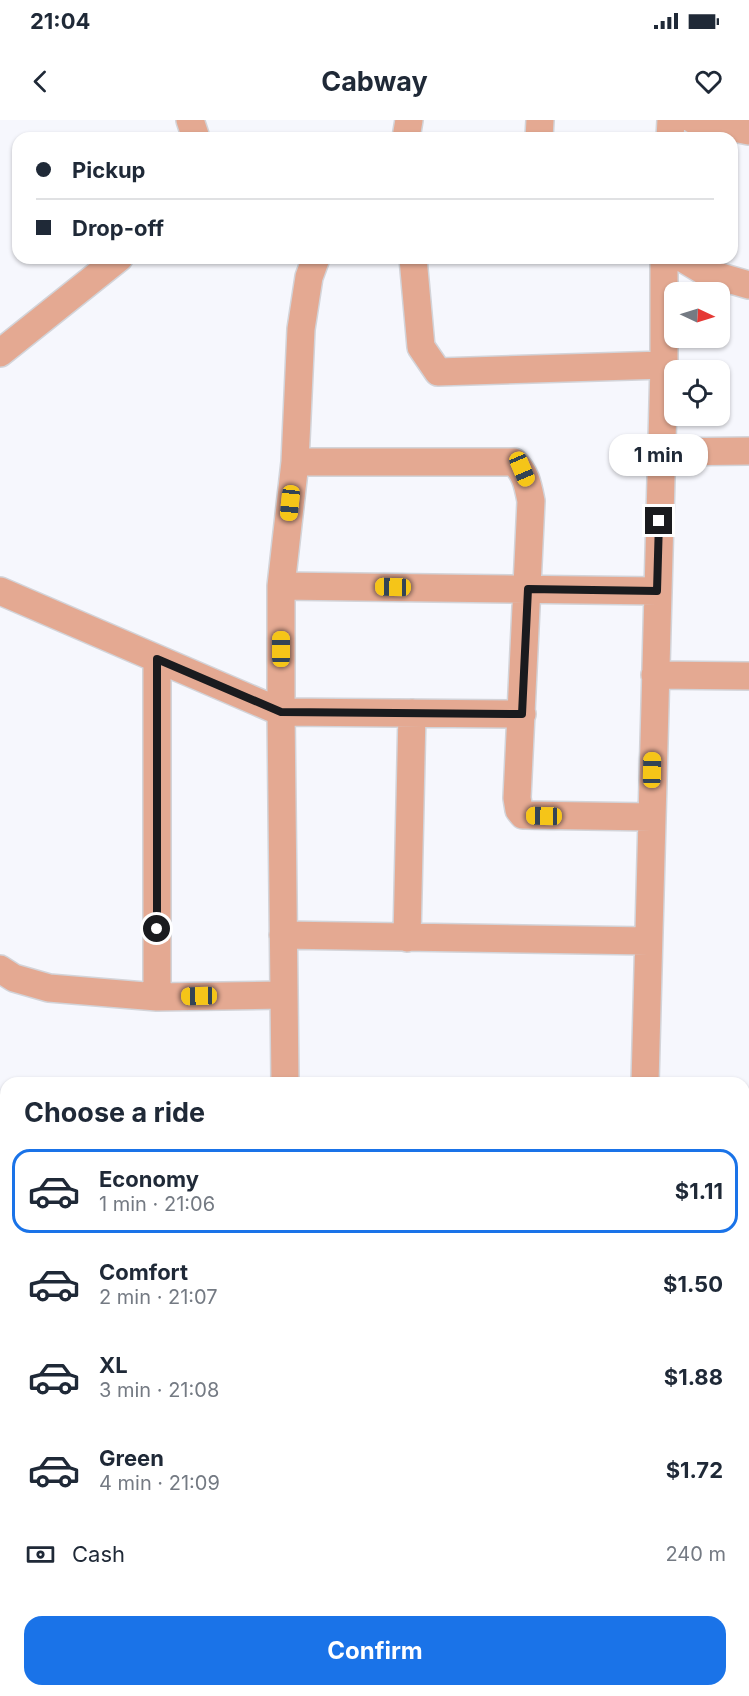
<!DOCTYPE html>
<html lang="en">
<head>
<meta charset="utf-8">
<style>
  body { margin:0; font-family:Inter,sans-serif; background:#f2f2f3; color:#1f2937; height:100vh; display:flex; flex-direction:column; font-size:22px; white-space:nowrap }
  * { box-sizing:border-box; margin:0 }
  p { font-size:20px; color:#747a83 }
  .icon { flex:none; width:33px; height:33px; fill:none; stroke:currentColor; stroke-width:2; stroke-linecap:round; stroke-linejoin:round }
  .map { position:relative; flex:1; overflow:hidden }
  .details { position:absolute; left:0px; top:957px; width:750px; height:620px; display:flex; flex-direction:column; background:#fff; border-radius:18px 18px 0 0; box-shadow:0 2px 4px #0004 }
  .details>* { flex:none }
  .top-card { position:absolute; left:12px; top:12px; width:726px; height:132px; border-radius:18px; box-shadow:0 2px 4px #0004; display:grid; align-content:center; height:132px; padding:0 24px; background:#fff }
  .needle { width:39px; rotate:94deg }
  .tools { position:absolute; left:664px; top:162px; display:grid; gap:12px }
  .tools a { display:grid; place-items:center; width:66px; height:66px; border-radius:12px; background:#fff; box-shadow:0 2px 4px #0004; font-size:30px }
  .end { position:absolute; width:27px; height:27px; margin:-14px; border:8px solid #1a1b1e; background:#fff; box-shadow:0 0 0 3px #fff }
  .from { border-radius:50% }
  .bubble { position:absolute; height:42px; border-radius:18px; background:#fff; box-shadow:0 2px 4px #0004; font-size:20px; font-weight:700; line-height:42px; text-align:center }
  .car { position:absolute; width:18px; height:36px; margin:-18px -9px; border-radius:8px; box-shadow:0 0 4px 2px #0007; background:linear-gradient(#f5c518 24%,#345 0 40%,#f5c518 0 76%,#345 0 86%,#f5c518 0) }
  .top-card b { display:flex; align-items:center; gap:21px; height:57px; font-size:22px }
  .top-card b+b { border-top:2px solid #e0e1e3 }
  .top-card i { width:15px; height:15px; background:#1f2937 }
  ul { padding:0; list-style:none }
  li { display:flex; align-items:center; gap:18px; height:84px; margin:0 12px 9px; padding:0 12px; border:3px solid transparent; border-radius:18px }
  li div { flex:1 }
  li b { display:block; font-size:22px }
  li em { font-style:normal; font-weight:700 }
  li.current { border-color:#1a73e8 }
  li>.icon { width:54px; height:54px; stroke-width:1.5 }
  h2 { padding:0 24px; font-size:27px; line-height:72px }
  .pay { display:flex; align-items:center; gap:15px; height:66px; padding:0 24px; font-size:22px }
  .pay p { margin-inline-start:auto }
  .button { display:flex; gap:12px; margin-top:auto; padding:12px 24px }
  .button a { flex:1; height:69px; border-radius:18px; background:#1a73e8; color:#fff; font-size:24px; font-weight:700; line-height:69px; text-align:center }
  .status { display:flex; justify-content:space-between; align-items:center; height:42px; padding:0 30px; background:#fff; direction:ltr }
  .status svg { height:16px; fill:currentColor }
  header { display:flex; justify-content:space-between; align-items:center; height:78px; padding:0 24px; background:#fff; font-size:27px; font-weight:700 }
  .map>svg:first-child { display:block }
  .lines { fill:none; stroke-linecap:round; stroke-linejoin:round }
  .minor-casing { stroke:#d3d4d9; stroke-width:30 }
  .trunk-casing { stroke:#d3d4d9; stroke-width:36 }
  .minor { stroke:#e4a992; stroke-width:27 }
  .trunk { stroke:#be582c; stroke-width:33 }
  .route { stroke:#1a1b1e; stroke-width:8 }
</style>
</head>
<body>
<div class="status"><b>21:04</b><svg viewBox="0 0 49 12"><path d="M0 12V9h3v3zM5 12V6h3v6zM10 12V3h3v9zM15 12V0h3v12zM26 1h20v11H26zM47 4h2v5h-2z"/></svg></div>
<header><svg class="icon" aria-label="back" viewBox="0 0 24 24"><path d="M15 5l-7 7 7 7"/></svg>Cabway<svg class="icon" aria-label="heart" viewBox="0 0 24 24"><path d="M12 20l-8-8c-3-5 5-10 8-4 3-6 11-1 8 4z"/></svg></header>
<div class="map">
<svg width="749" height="1576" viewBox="0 0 749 1576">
  <rect width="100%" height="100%" fill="#f6f7fd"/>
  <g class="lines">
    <!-- minor casing -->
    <g class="minor-casing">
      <path id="minor" d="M190 0 195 15
        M694 0 749 11
        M406 18 409 0
        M539 18 540 0
        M670 18 671 0
        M413 138 421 227 438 252 664 245
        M682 138 707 153 749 165
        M0 233 119 138
        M661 332 749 331
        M295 342H514C526 353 528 366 531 381L517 678 519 690 523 695 651 697
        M281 466 657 471
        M0 471 281 592 522 594
        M655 555 749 556
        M283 815 648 821
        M407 818 412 593
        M0 849 14 858 49 868 157 877 284 875
        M157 877V539
        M285 963 281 592V466L295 342 301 209 309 157 316 138
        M645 963 664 245V138
        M0 1333 6 1331
        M135 1570 139 1576
        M449 1576V1570
        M587 1576V1570
        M710 1576V1570"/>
    </g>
    <!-- trunk casing -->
    <g class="trunk-casing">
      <path id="trunk" d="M744 1380 749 1381
        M0 1424 6 1423
        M744 1541 749 1542
        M14 1576 36 1570"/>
    </g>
    <!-- minor -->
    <use href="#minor" class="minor"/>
    <!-- trunk -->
    <use href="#trunk" class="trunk"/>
  </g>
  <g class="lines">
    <!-- route -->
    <path class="route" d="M157 809V539L281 592 522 594 528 469 657 471 659 401"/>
  </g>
</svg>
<div class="tools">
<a><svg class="needle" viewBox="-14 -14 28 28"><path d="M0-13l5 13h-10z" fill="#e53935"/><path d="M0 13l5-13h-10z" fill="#747a83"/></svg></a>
<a><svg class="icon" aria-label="locate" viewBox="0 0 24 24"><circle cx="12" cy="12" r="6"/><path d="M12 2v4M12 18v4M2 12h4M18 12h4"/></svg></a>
</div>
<i class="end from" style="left:157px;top:809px"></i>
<i class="end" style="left:659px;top:401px"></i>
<div class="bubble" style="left:609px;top:314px;width:99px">1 min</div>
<i class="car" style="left:522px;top:349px;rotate:157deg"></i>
<i class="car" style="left:290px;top:383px;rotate:186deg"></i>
<i class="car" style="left:393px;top:467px;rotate:271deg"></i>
<i class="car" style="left:281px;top:529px;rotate:0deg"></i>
<i class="car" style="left:652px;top:650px;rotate:1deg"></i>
<i class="car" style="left:544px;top:696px;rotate:271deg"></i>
<i class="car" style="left:199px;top:876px;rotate:269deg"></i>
<div class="top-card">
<b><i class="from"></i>Pickup</b>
<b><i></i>Drop-off</b>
</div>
<section class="details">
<h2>Choose a ride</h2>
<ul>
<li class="current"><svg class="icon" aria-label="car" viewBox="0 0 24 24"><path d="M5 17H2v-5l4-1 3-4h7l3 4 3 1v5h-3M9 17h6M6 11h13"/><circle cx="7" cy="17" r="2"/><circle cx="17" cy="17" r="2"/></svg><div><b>Economy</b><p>1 min · 21:06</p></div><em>$1.11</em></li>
<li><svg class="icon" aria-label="car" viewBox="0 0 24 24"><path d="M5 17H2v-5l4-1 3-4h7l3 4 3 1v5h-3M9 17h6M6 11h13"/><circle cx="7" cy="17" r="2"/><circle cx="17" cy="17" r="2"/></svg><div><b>Comfort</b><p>2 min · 21:07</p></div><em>$1.50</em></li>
<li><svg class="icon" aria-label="car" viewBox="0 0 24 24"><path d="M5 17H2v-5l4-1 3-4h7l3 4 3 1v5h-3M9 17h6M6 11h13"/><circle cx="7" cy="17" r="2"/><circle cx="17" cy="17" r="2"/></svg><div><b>XL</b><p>3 min · 21:08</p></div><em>$1.88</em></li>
<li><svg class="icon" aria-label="car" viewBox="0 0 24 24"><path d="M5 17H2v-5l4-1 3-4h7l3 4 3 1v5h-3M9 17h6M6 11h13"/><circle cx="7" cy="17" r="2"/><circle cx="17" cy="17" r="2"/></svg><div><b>Green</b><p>4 min · 21:09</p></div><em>$1.72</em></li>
</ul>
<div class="pay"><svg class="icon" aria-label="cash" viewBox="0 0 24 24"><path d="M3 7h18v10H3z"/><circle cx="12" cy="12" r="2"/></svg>Cash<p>240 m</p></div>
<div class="button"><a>Confirm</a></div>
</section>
</div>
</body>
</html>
